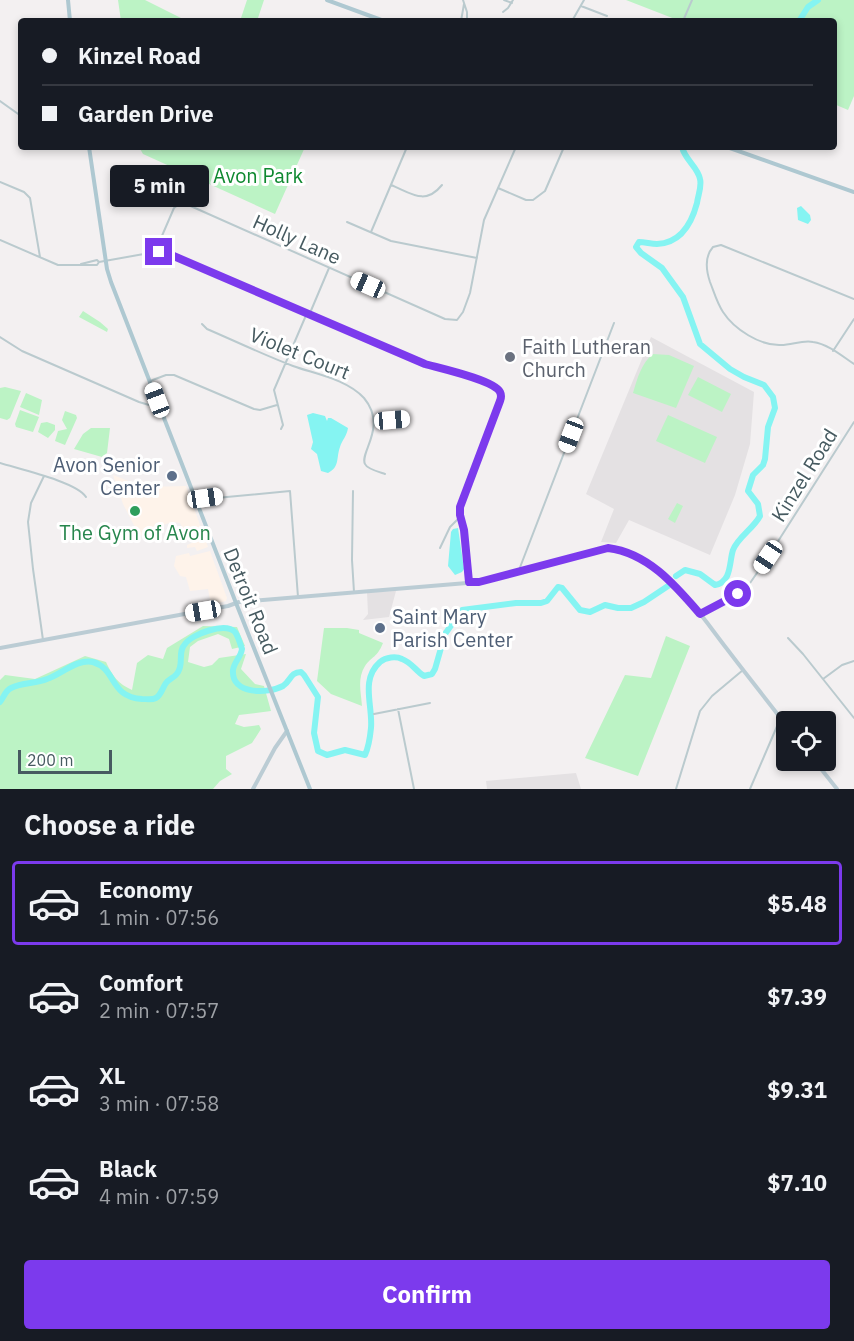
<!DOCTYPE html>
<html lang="en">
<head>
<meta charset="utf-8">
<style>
  body { margin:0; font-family:"IBM Plex Sans",sans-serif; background:#242831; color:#f1f3f6; height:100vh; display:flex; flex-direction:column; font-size:22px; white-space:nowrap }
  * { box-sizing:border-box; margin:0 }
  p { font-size:20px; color:#9ea1a6 }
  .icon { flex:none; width:33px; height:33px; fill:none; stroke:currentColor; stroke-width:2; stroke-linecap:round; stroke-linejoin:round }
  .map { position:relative; height:789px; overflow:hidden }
  .side { display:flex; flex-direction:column; background:#171b24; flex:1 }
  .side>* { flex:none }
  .hud { position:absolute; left:18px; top:18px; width:819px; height:132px; border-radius:6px; box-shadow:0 3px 9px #0003; display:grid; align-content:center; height:132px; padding:0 24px; background:#171b24 }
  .buttons { position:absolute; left:776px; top:711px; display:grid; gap:12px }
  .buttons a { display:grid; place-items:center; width:60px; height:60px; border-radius:6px; background:#171b24; box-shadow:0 3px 9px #0003; font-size:30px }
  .scale { position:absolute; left:18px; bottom:15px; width:94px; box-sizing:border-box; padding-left:6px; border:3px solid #465a60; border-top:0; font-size:16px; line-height:21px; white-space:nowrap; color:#465a60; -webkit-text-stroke:4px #fff; paint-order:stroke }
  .end { position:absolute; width:27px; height:27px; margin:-14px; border:8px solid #7c3aed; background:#fff; box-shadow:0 0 0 3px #fff }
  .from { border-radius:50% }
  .bubble { position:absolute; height:42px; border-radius:6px; background:#171b24; box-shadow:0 3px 9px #0003; font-size:20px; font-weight:700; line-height:42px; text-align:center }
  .car { position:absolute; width:18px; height:36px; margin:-18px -9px; border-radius:8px; box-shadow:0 0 4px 2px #0007; background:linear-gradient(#fff 24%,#345 0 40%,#fff 0 76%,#345 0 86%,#fff 0) }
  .hud b { display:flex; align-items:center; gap:21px; height:57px; font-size:22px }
  .hud b+b { border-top:2px solid #363941 }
  .hud i { width:15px; height:15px; background:#f1f3f6 }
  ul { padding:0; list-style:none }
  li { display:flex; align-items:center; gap:18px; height:84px; margin:0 12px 9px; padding:0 12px; border:3px solid transparent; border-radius:6px }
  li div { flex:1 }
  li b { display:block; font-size:22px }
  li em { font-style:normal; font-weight:700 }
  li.active { border-color:#7c3aed }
  li>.icon { width:54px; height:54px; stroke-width:1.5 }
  h2 { padding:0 24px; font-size:27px; line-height:72px }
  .action { display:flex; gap:12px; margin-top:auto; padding:12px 24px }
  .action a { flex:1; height:69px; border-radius:6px; background:#7c3aed; color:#fff; font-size:24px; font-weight:700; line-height:69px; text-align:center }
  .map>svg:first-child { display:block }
  .commercial { fill:#fef3ea }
  .education { fill:#e4e1e3 }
  .green { fill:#bcf3c5 }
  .water { fill:#85f4f2 }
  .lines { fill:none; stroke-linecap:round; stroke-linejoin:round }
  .river { stroke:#85f4f2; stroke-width:6 }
  .street { stroke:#bacace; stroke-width:2 }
  .secondary { stroke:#bbccd4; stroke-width:4 }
  .primary { stroke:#aec8d1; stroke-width:4 }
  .route { stroke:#7c3aed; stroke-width:8 }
  .worship-dot { fill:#6b7280; stroke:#fff; stroke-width:2 }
  .service-dot { fill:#5c6f8a; stroke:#fff; stroke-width:2 }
  .leisure-dot { fill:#2e9e5b; stroke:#fff; stroke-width:2 }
  .labels { text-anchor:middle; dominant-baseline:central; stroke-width:6; stroke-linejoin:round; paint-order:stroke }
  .park-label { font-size:20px; fill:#0f8930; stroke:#fff }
  .street-label { font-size:20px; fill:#465a60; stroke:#fff }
  .worship-label { font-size:20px; fill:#5b616d; stroke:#fff; text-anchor:start }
  .service-label { font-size:20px; fill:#4e5e75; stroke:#fff; text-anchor:end }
  .leisure-label { font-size:20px; fill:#27864d; stroke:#fff }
</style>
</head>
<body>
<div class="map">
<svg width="854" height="789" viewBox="0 0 854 789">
  <rect width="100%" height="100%" fill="#f3f0f1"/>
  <!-- commercial -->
  <path class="commercial" d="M113 475 144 487 186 486 208 547 197 551 195 547 187 548V545L194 542 188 529H183L180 523 172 522 163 525 154 533 142 536 138 533 123 504Z
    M210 551 227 598 226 601 211 605 208 589 190 591 186 577 180 576 174 566 176 556 189 553 190 556Z"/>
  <!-- education -->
  <path class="education" d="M651 337 754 392 750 444 735 495 710 555 629 520 616 543 601 542 614 509 586 494Z
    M396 591 389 617 363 620 368 614 367 592Z
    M576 773 581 789H487L486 781Z"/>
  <!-- green -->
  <path class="green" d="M118 0H145L187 21H121Z
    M247 0H264L257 21H240Z
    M626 0H854V96L848 110 834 104V21H680Z
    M139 147H305L275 214 143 154Z
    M83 311 100 322 108 329 107 332 79 317Z
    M653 354 669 355 694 366 676 408 633 393C637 379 642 362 653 354Z
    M698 377 731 394 722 412 688 395Z
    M5 387 21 391 10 418 7 420 0 418V388Z
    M26 393 42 400 39 415 20 407Z
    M20 410 39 417 33 432 16 427 15 424Z
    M65 411 76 415 77 418 65 445 55 441 58 431 67 429 62 420Z
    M668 415 717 437 705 463 656 441Z
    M47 422 55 425V430L48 438 38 432 41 423Z
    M91 428H110L107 453 102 457 74 449 83 434Z
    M677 503 683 506 675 523 668 519Z
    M203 626 237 627 245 646 232 649 229 639 218 634 198 641 190 647 188 662 204 667 212 665 219 658 246 654 241 669 255 684 264 686 271 711 239 715 235 724 244 727 259 725 261 729 252 743 226 756V769L232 774 220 781 213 789H0V680L5 675 35 679 85 656 106 662C112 675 118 684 132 690L137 663 148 655 163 659 167 648Z
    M324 628H347L359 630V633L383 643C377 658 372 656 365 666 357 679 361 692 362 706L331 694 317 681Z
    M666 636 690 646 638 776 585 758 625 675 651 678Z"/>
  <!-- water -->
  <path class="water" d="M801 206 810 215 811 220 808 224 798 220 797 208Z
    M313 413 325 416 327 421 328 418H331L348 428C347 436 342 440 340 447 336 458 340 467 328 473L321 471 317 454 311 449 313 442 307 415Z
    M458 528 464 569 462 572 455 575 448 566 451 532 453 529Z"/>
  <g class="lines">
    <!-- river -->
    <path class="river" d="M799 21 808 7 818 0
      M676 576 685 570 700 574 715 585C732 582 729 562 733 550 738 537 753 529 760 516L758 504 748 491 753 475 763 465 765 459 768 427 775 408 773 397 764 385 744 377 730 369 700 344 683 297 662 268 641 253 636 247 639 242C645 242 651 244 657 244 681 243 692 222 697 203 698 195 702 187 700 179 698 167 685 160 682 147
      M0 702C4 697 5 691 11 688 23 682 35 684 47 679 60 675 78 658 93 662 117 669 109 697 142 699 147 699 152 700 156 698 161 695 163 687 166 683 170 678 177 677 179 670 183 662 178 651 185 644 192 634 225 622 235 632 238 636 240 643 242 649 241 657 234 662 233 670 231 695 268 694 283 686 291 681 290 672 301 672L304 675 318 697 314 733 318 751 327 755 345 750 365 755C369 746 370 738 371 728 373 705 360 680 380 662 386 657 396 656 402 659 411 662 416 671 424 676L432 674 435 669 445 634 462 610 516 603H541L547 601 558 587 562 588 580 610 590 612 605 605 618 608H631L644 602 668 586"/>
    <!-- street -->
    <path class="street" d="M463 0 467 12V21
      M504 0 512 3
      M581 6 607 16
      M503 12 508 8 513 0
      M461 21 464 4
      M572 21 584 0
      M683 21 692 0
      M0 101 21 116
      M0 182 24 192 30 198 40 257
      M391 185C411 193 425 206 442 185
      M498 188 526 200H533L545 191 564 147
      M347 222 391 241 477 258
      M371 232 407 147
      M0 240 58 265H97L99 262 97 260 81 264
      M155 252 174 208 178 205 186 204 445 319 457 320 463 312 470 293 484 220 516 147
      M99 262 155 252 169 254 421 362 459 373 497 388 500 393 501 399 460 507V515L464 530 469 582
      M854 299 721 245 713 247C704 257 706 270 710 282 714 292 717 303 723 312 734 329 760 346 781 345 792 345 802 340 813 342 828 344 842 356 854 364
      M310 313 329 268
      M202 324 207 329C235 341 264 355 293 366 315 374 347 379 364 398 388 427 359 453 365 464 367 469 379 472 385 474
      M0 337 22 351 139 402 149 405 158 402
      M833 351 854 319
      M150 381 166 375H174L254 409 260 410 277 405
      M374 422 408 419
      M281 429 283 425 274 390 307 313
      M0 463C19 469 77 482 86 497
      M353 491 352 560 354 592
      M195 500 290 491 298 597
      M440 548 450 527 459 518
      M519 570 614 323
      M702 613 738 594 748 586 768 557 854 422
      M788 638 803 654 854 718
      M43 640 33 569 28 522 31 503 44 476
      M823 679 842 665 854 661
      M398 709 414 789
      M374 714 430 703
      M676 789 700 711 712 696 743 670
      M750 789 781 717"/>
    <!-- secondary -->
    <path class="secondary" d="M0 648 228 606 239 602 479 582 608 548C662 554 696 609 727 649 746 674 766 699 786 725
      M814 760 837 789
      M253 789 275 748 287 731"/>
    <!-- primary -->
    <path class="primary" d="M68 0 70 21
      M327 0 384 21
      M89 147 107 269 111 282 236 603 310 789
      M727 147 854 192"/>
  </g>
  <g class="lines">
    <!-- route -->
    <path class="route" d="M159 252 169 254 425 364C439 368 494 380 500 392 502 396 501 398 500 401L460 507V515L464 530 469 582H479L608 548C648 553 675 585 700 614L738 594"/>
  </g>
  <!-- markers -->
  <circle class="worship-dot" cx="510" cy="357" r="6"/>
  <g class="service-dot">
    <circle cx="172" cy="476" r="6"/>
    <circle cx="380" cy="628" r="6"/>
  </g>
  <circle class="leisure-dot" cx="135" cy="511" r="6"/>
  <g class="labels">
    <!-- park labels -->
    <g class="park-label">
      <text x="258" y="175">Avon Park</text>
    </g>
    <!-- street labels -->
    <g class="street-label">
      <text transform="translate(297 239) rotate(24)">Holly Lane</text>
      <text transform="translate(300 353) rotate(22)">Violet Court</text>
      <text transform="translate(804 475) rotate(-58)">Kinzel Road</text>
      <text transform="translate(251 601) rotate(68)">Detroit Road</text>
    </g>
    <!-- worship labels -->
    <g class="worship-label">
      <text x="522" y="346">Faith Lutheran<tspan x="522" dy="23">Church</tspan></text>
    </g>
    <!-- service labels -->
    <g class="service-label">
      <text x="160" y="464">Avon Senior<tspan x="160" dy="23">Center</tspan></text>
      <text x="392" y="616" text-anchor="start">Saint Mary<tspan x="392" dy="23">Parish Center</tspan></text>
    </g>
    <!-- leisure labels -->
    <g class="leisure-label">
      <text x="135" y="532">The Gym of Avon</text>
    </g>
  </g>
</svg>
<div class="buttons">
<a><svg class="icon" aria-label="locate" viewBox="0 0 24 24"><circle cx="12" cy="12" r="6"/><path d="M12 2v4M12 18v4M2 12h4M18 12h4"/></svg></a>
</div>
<div class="scale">200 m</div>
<i class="end from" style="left:738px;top:594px"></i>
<i class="end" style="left:159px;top:252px"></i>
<div class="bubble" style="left:110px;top:165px;width:99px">5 min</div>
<i class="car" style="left:368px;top:285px;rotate:294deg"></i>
<i class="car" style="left:157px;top:400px;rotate:339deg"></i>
<i class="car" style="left:392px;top:420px;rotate:85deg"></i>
<i class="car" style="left:571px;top:435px;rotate:201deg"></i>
<i class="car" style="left:205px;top:498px;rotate:82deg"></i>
<i class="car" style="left:768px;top:557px;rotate:214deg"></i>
<i class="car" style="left:203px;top:611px;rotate:260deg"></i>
<div class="hud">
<b><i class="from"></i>Kinzel Road</b>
<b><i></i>Garden Drive</b>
</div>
</div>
<section class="side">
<h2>Choose a ride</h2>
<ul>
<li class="active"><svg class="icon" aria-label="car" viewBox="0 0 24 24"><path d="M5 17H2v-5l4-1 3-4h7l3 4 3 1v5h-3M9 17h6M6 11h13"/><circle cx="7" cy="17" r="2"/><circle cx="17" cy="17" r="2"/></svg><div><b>Economy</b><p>1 min · 07:56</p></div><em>$5.48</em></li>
<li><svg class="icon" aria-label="car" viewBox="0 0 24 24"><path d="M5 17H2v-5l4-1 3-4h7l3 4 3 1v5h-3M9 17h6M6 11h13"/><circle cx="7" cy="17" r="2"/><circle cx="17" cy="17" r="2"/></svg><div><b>Comfort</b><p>2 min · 07:57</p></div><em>$7.39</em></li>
<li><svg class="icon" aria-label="car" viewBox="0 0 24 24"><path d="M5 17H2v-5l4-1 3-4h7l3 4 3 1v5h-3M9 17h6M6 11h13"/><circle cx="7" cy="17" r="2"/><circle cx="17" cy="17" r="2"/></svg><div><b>XL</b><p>3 min · 07:58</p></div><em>$9.31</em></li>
<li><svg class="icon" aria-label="car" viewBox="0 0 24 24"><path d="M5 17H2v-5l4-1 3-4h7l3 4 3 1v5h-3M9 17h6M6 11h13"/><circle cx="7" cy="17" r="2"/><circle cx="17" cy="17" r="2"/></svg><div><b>Black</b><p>4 min · 07:59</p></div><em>$7.10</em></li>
</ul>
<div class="action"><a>Confirm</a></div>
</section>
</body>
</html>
